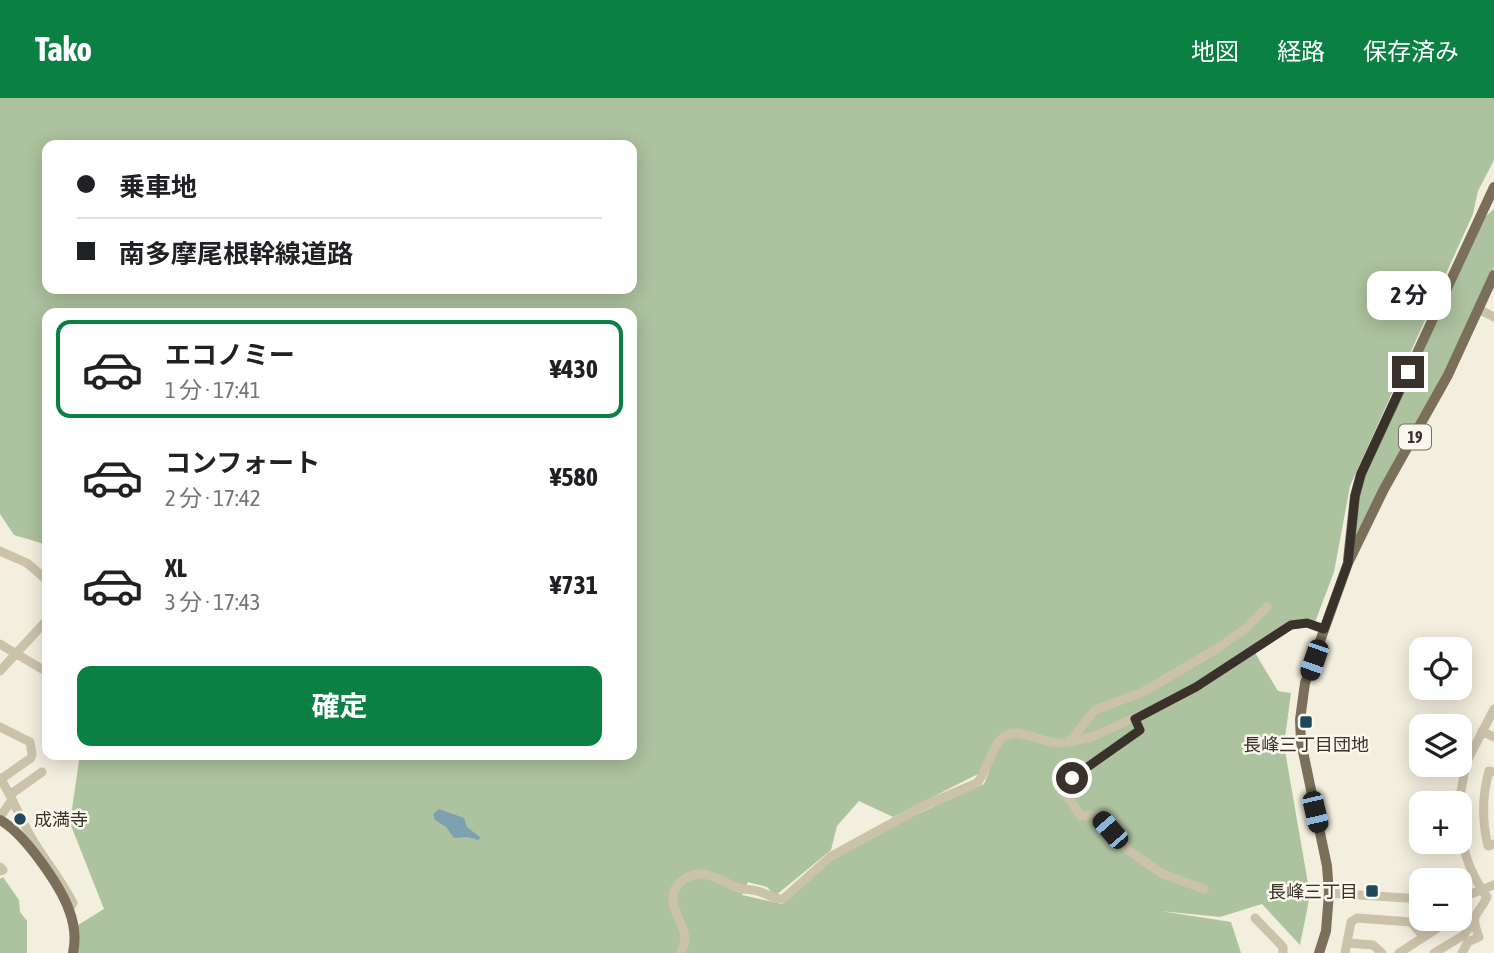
<!DOCTYPE html>
<html lang="ja">
<head>
<meta charset="utf-8">
<style>
  body { margin:0; font-family:"Asap Condensed","Noto Sans JP",sans-serif; background:#f6f6f6; color:#202124; height:100vh; display:flex; flex-direction:column; font-size:26px; white-space:nowrap }
  * { box-sizing:border-box; margin:0 }
  p { font-size:23px; color:#757577 }
  .icon { flex:none; width:38px; height:38px; fill:none; stroke:currentColor; stroke-width:2; stroke-linecap:round; stroke-linejoin:round }
  .map { position:relative; flex:1; overflow:hidden }
  .side { position:absolute; left:42px; top:210px; width:595px; height:452px; display:flex; flex-direction:column; background:#fff; border-radius:14px; box-shadow:0 4px 18px #0003 }
  .side>* { flex:none }
  .top-card { position:absolute; left:42px; top:42px; width:595px; height:154px; border-radius:14px; box-shadow:0 4px 18px #0003; display:grid; align-content:center; height:154px; padding:0 35px; background:#fff }
  .tools { position:absolute; left:1409px; top:539px; display:grid; gap:14px }
  .tools a { display:grid; place-items:center; width:63px; height:63px; border-radius:14px; background:#fff; box-shadow:0 4px 18px #0003; font-size:35px }
  .end { position:absolute; width:32px; height:32px; margin:-16px; border:9px solid #39322a; background:#fff; box-shadow:0 0 0 4px #fff }
  .from { border-radius:50% }
  .bubble { position:absolute; height:49px; border-radius:14px; background:#fff; box-shadow:0 4px 18px #0003; font-size:23px; font-weight:700; line-height:49px; text-align:center }
  .car { position:absolute; width:21px; height:42px; margin:-21px -10px; border-radius:9px; box-shadow:0 0 5px 2px #0007; background:linear-gradient(#222 24%,#8ab4d8 0 40%,#222 0 76%,#8ab4d8 0 86%,#222 0) }
  .top-card b { display:flex; align-items:center; gap:24px; height:66px; font-size:26px }
  .top-card b+b { border-top:2px solid #e0e0e0 }
  .top-card i { width:18px; height:18px; background:#202124 }
  ul { padding:12px 0 0; list-style:none }
  li { display:flex; align-items:center; gap:21px; height:98px; margin:0 14px 10px; padding:0 21px; border:4px solid transparent; border-radius:14px }
  li div { flex:1 }
  li b { display:block; font-size:26px }
  li em { font-style:normal; font-weight:700 }
  li.selected { border-color:#0b8043 }
  li>.icon { width:63px; height:63px; stroke-width:1.5 }
  .action { display:flex; gap:14px; margin-top:auto; padding:14px 35px }
  .action a { flex:1; height:80px; border-radius:14px; background:#0b8043; color:#fff; font-size:28px; font-weight:700; line-height:80px; text-align:center }
  header { display:flex; align-items:center; gap:42px; box-sizing:border-box; height:98px; padding:0 35px; background:#0b8043; color:#fff }
  header strong { font-size:33px }
  nav { display:flex; gap:38px; margin-inline-start:auto; font-size:24px }
  .map>svg:first-child { display:block }
  .green { fill:#adc29e; fill-rule:evenodd }
  .water { fill:#7ea1b0 }
  .lines { fill:none; stroke-linecap:round; stroke-linejoin:round }
  .minor { stroke:#cbc2aa; stroke-width:9 }
  .major { stroke:#7b6e5b; stroke-width:10 }
  .route { stroke:#39322a; stroke-width:9 }
  .poi-dot { fill:#1f485b; stroke:#faf7ec; stroke-width:2.5 }
  .labels { text-anchor:middle; dominant-baseline:central; stroke-width:5; stroke-linejoin:round; paint-order:stroke }
  .shield { fill:#faf7ec; stroke:#736d64; stroke-width:2 }
  .shield-label { font-size:16px; font-weight:bold; fill:#39322a }
  .poi-label { font-size:18px; fill:#39322a; stroke:#faf7ec }
</style>
</head>
<body>
<header>
<strong>Tako</strong>
<nav><a>地図</a><a>経路</a><a>保存済み</a></nav>
</header>
<div class="map">
<svg width="1494" height="855" viewBox="0 0 1494 855">
  <rect width="100%" height="100%" fill="#f3efdf"/>
  <!-- green -->
  <path class="green" d="M0 0H1494V62L1478 93 1473 116 1350 388 1334 474 1315 524 1288 526 1251 548 1278 593 1291 595 1284 647 1310 797 1300 847 1262 806 1220 819 1160 813 1231 824 1241 855H77L78 827 104 811 70 725 80 656H632V215H47V453L41 445 14 437 0 416ZM47 47H632V191H47ZM989 674 984 686 895 726 834 760 782 806 742 797 748 784 767 789 775 798 831 752 837 728 859 703 893 719 980 675Z
    M1494 111V169L1445 277 1356 445 1352 443 1361 384 1485 119Z
    M3 779 19 802 20 814 27 823V855H0V781Z"/>
  <!-- water -->
  <path class="water" d="M439 711 464 720 467 729 481 740 478 742 467 739 454 740 446 729 435 722 433 716Z"/>
  <g class="lines">
    <!-- minor -->
    <path class="minor" d="M1478 211 1494 219
      M0 453 27 465 47 482
      M1267 509 1246 530 1218 550 1143 594 1095 612 1069 644 1092 639 1165 606 1196 589 1291 527 1307 525 1324 531
      M0 546 47 574
      M0 573 47 522
      M1135 621 1140 632 1065 686 1064 694 1081 718 1097 717 1129 753 1163 776 1204 791
      M0 629 30 644 32 656 31 660 1 681
      M1482 633 1494 639
      M1494 674 1489 673C1482 698 1482 723 1488 748L1494 746
      M0 680C13 700 21 723 34 744 47 765 62 783 73 805L69 811
      M11 696 42 674
      M1459 705 1466 665 1494 611
      M0 719 12 702
      M1460 730C1463 755 1473 780 1487 799 1478 819 1469 813 1479 839L1468 844 1462 855
      M0 769 3 772 0 773
      M1329 795 1421 801
      M1460 800 1494 787
      M1255 820 1283 849V855
      M1348 845 1373 847 1382 855
      M681 855C683 850 685 845 685 839 682 818 656 795 690 778 705 771 723 784 736 789 743 792 750 791 757 793 767 795 772 801 783 801L830 759 921 709 977 685C990 672 991 634 1017 635 1032 637 1046 645 1062 645
      M1345 855 1351 824 1357 820 1411 824 1424 839
      M1399 855 1447 824 1448 821
      M1434 855 1464 837 1473 824"/>
    <!-- major -->
    <path class="major" d="M1348 462 1355 398 1361 376 1494 89
      M0 722C24 735 60 787 69 812 74 825 76 841 73 855
      M1319 855 1326 833 1329 795 1327 768 1301 644 1300 622 1305 585 1348 465 1384 391 1448 277 1494 177"/>
  </g>
  <g class="lines">
    <!-- route -->
    <path class="route" d="M1072 680 1140 632 1135 621 1196 589 1291 527 1307 525 1324 531 1348 465 1355 398 1361 376 1408 274"/>
  </g>
  <!-- markers -->
  <g class="poi-dot">
    <rect x="1299" y="617" width="14" height="14" rx="3.5"/>
    <circle cx="20" cy="721" r="7"/>
    <rect x="1365" y="786" width="14" height="14" rx="3.5"/>
  </g>
  <g class="labels">
    <!-- shield labels -->
    <rect class="shield" x="1399" y="326.5" width="32" height="25" rx="5"/>
    <g class="shield-label">
      <text x="1415" y="339">19</text>
    </g>
    <!-- poi labels -->
    <g class="poi-label">
      <text x="1306" y="646">長峰三丁目団地</text>
      <text x="34" y="721" text-anchor="start">成満寺</text>
      <text x="1358" y="793" text-anchor="end">長峰三丁目</text>
    </g>
  </g>
</svg>
<div class="tools">
<a><svg class="icon" aria-label="locate" viewBox="0 0 24 24"><circle cx="12" cy="12" r="6"/><path d="M12 2v4M12 18v4M2 12h4M18 12h4"/></svg></a>
<a><svg class="icon" aria-label="layers" viewBox="0 0 24 24"><path d="M12 4l9 5-9 5-9-5zM3 14l9 5 9-5"/></svg></a>
<a>+</a>
<a>−</a>
</div>
<i class="end from" style="left:1072px;top:680px"></i>
<i class="end" style="left:1408px;top:274px"></i>
<div class="bubble" style="left:1367px;top:173px;width:84px">2 分</div>
<i class="car" style="left:1314px;top:562px;rotate:199deg"></i>
<i class="car" style="left:1315px;top:714px;rotate:167deg"></i>
<i class="car" style="left:1110px;top:732px;rotate:319deg"></i>
<div class="top-card">
<b><i class="from"></i>乗車地</b>
<b><i></i>南多摩尾根幹線道路</b>
</div>
<section class="side">
<ul>
<li class="selected"><svg class="icon" aria-label="car" viewBox="0 0 24 24"><path d="M5 17H2v-5l4-1 3-4h7l3 4 3 1v5h-3M9 17h6M6 11h13"/><circle cx="7" cy="17" r="2"/><circle cx="17" cy="17" r="2"/></svg><div><b>エコノミー</b><p>1 分 · 17:41</p></div><em>¥430</em></li>
<li><svg class="icon" aria-label="car" viewBox="0 0 24 24"><path d="M5 17H2v-5l4-1 3-4h7l3 4 3 1v5h-3M9 17h6M6 11h13"/><circle cx="7" cy="17" r="2"/><circle cx="17" cy="17" r="2"/></svg><div><b>コンフォート</b><p>2 分 · 17:42</p></div><em>¥580</em></li>
<li><svg class="icon" aria-label="car" viewBox="0 0 24 24"><path d="M5 17H2v-5l4-1 3-4h7l3 4 3 1v5h-3M9 17h6M6 11h13"/><circle cx="7" cy="17" r="2"/><circle cx="17" cy="17" r="2"/></svg><div><b>XL</b><p>3 分 · 17:43</p></div><em>¥731</em></li>
</ul>
<div class="action"><a>確定</a></div>
</section>
</div>
</body>
</html>
